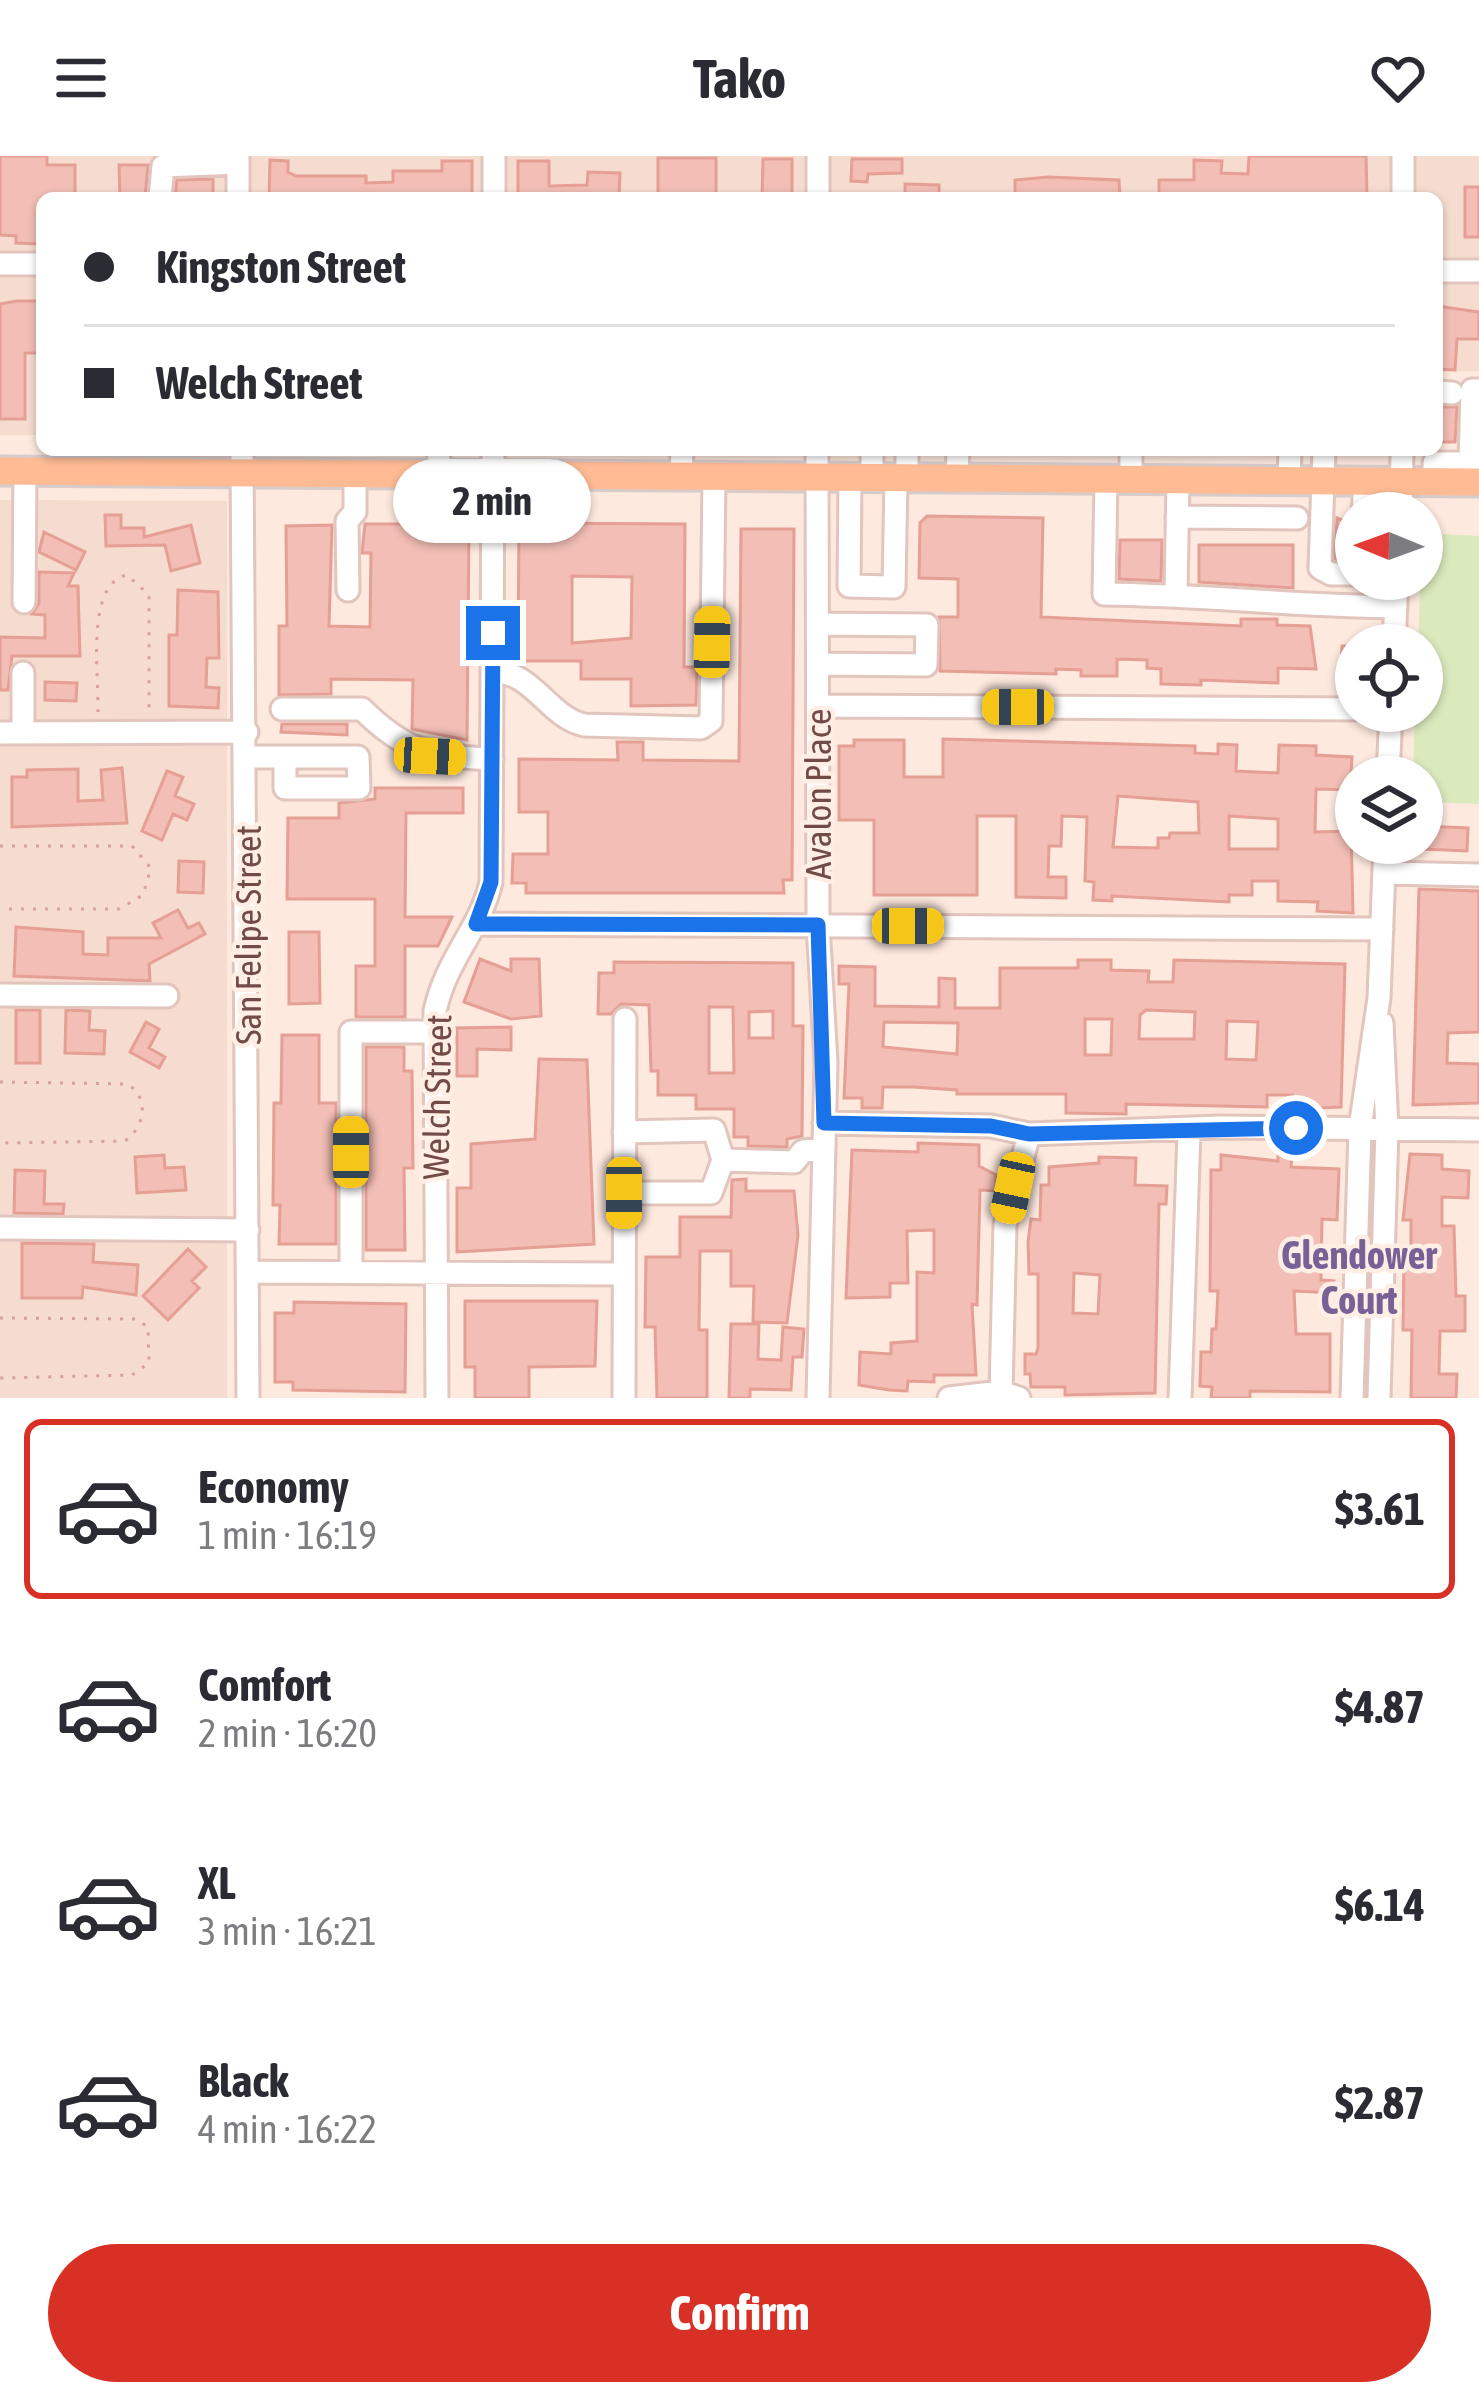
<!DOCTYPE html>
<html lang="en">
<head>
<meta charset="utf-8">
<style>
  body { margin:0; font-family:"Asap Condensed",sans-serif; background:#f2f2f3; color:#2b2b33; height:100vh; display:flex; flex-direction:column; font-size:45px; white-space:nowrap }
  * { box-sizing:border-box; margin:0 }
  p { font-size:39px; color:#7c7c81 }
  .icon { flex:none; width:66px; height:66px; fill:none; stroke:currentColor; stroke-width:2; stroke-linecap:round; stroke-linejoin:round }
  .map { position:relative; height:1242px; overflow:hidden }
  .details { display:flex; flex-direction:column; background:#fff; flex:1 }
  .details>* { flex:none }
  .guide { position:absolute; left:36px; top:36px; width:1407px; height:264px; border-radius:18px; box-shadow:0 3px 9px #0004; display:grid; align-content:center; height:264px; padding:0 48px; background:#fff }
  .needle { width:78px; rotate:271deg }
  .controls { position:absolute; left:1335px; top:336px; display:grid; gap:24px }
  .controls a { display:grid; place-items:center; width:108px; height:108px; border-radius:50%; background:#fff; box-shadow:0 3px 9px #0004; font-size:60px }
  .end { position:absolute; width:54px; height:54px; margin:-27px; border:15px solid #1a73e8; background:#fff; box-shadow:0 0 0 6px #fff }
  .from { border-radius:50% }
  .bubble { position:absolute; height:84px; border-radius:42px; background:#fff; box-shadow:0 3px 9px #0004; font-size:39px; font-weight:700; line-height:84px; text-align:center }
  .car { position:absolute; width:36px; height:72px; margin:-36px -18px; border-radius:15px; box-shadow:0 0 9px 3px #0007; background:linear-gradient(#f5c518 24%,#345 0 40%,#f5c518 0 76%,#345 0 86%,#f5c518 0) }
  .guide b { display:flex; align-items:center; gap:42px; height:114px; font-size:45px }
  .guide b+b { border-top:3px solid #e1e1e2 }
  .guide i { width:30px; height:30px; background:#2b2b33 }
  ul { padding:21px 0 0; list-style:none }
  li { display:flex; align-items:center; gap:36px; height:180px; margin:0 24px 18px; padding:0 24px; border:6px solid transparent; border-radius:18px }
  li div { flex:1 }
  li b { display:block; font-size:45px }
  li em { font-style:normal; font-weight:700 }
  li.on { border-color:#d93025 }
  li>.icon { width:108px; height:108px; stroke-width:1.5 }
  .primary-button { display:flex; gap:24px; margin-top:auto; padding:24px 48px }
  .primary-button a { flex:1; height:138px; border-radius:72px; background:#d93025; color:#fff; font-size:48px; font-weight:700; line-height:138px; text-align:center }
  header { display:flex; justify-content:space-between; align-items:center; height:156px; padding:0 48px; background:#fff; font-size:54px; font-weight:700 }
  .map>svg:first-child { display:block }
  .residential { fill:#f6dbcf }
  .green { fill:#daeabd }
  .building { fill:#f2beb5; stroke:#e59f95; stroke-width:3; fill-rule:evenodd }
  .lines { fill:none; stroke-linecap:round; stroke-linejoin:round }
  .minor-casing { stroke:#e2c5bd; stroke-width:27 }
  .major-casing { stroke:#d8cccb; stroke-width:33 }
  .path { stroke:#d7a199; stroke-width:3; stroke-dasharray:3 9; stroke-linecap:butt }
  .minor { stroke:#fff; stroke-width:21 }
  .major { stroke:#febb94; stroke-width:27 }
  .route { stroke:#1a73e8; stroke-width:15 }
  .labels { text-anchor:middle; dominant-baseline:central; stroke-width:9; stroke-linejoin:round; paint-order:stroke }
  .street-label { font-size:36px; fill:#724a46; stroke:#ffeee4 }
  .neighbourhood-label { font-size:39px; font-weight:bold; fill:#776196; stroke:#ffeee4 }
</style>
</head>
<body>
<header><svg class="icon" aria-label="menu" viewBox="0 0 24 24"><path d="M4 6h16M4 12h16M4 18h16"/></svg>Tako<svg class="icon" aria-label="heart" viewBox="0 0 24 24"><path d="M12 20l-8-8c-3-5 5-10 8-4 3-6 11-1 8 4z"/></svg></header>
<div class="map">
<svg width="1479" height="1242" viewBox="0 0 1479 1242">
  <rect width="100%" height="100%" fill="#fde9de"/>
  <!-- residential -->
  <path class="residential" d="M0 0H1479V215L1437 216V42H42V279H0Z
    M0 344 227 345V1242H0Z"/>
  <!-- green -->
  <path class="green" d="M1422 377 1479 380V648L1422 646V621H1413L1415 555H1422V489H1418Z"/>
  <!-- building -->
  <path class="building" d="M0 0H47V9H75V42H42L41 88 16 87V80L0 79Z
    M1249 0H1366L1367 42H1159V24H1194V4L1222 5 1221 17 1248 18Z
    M658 2H716V42H658Z
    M763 3H792V42H762Z
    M852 3H902V17L868 18 867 26 851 25Z
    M270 4 288 5V16L296 20H366V27L393 26V15H442V5H472V42H269Z
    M518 5H549V30L587 29 588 16 620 17 619 42H518Z
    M119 9H148L145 42H120Z
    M1048 21 1119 24 1120 42H1015V24Z
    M213 23V42H175L177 24Z
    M905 28 939 29V42H905Z
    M1465 31H1479V81H1465Z
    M17 145H42V197H25V263H0V148Z
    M1437 150 1479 156V183H1457L1455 214 1437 213Z
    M1437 251H1457L1455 286H1437Z
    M105 359H121V372H144V381L191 369 200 407 171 415 165 389 106 390Z
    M927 360 1043 362 1041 461 1241 470V463H1277V469L1310 470 1316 513 1278 512V527L1201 524V529L1161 528V513L1147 512V504L1117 503V520H1081V514L1056 513V518L940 515 939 461H958V423L919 422 920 367Z
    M1337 362 1353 368V403H1335Z
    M519 367 685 368 684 511H697L696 549 631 550V523H581V505H518ZM572 420 632 421 631 482 572 487Z
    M365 368H469L467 584 412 573 413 524 331 523V538L279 539V470H287L286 370 332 369 329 470 370 471 371 397H362Z
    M741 373H794L792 724H783L784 737H526V727H512L513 698H548V656H519V603L618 604 617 586H643V604L739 605Z
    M44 376 85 396 76 414 39 396Z
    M1120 384H1162L1161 425 1119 423Z
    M1199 389H1293V432L1199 426Z
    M39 416 74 417 68 430H78L80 500H12L8 534H0V481L45 482V459L32 458 39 447Z
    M178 434 218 436 219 502H207L206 531 219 532 218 552 169 550V479H177Z
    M1342 490H1356V531L1340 530Z
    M45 526 77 527 76 545 45 544Z
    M282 568H347V579L281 576Z
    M943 583 1195 590V597L1218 598V588L1237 589 1236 615 1278 617 1279 589 1316 590V599L1352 601 1350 634 1316 633 1315 676 1351 675 1353 757 1317 755 1318 746 1278 745V725H1252V739H1229V746L1112 740V745L1093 744 1094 726 1085 725 1087 661 1062 660 1061 690H1049L1048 721H1066V742L1016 741V660H977V739H874V664H839V590H854V584H904V621H943ZM1118 640 1198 646 1199 677H1170L1169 682H1158V692L1113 691ZM1229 660 1278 663V693H1229Z
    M122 612 127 667 12 671V621H27V614L78 613V645L103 644 101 614Z
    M167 615 183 621 175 640 194 648 187 664 173 658 162 684 142 675Z
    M375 632H463V657H406L405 761H452L438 790H405V861H356V810H375V743H287L288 662H339V647L375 643Z
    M1424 670 1468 672 1467 695 1423 693Z
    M179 705 204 706 203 737 178 736Z
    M1419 733 1479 735V876L1448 877 1447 907 1479 908V947L1413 949Z
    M178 754 188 772 199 767 205 778 149 808 150 825 14 820 16 771 83 776V798L108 799V782H161L153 767Z
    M289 776H319L320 847 289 848Z
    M480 803 511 815V803H539L541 860 511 863 464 846Z
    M1078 804H1111V814L1149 815 1148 826H1173L1174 804 1345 808 1341 951 1292 953V939H1267V951L1126 948V958L1066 957V938H957V934L913 931H883L882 952H862V942H844L849 828H839V810L875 811V850L939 851V822L955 823V852H1000V812H1078ZM1146 854 1195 856 1194 883H1139L1140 859ZM1085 863H1112L1111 899H1085ZM1227 865 1258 866 1256 904 1226 903ZM884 866 958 867 957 898 883 891Z
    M614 806 793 807V870H803L802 980 787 983V991L748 990V981H734V953H696V939H658V915H651L649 849 621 848 611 858H598L599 817H614ZM709 851H733L734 917H709ZM773 855V882H749V856Z
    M16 854H40V907H16Z
    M66 854 90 855 89 874 105 875 104 898 65 897Z
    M146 866 159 873 149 892 165 901 159 912 130 896Z
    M511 871V894L477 893V920H457V872Z
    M282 879H319V947H336V1088H279L280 1049H273L274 947H281Z
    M366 891H404V915H412L413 1012H404L405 1094H366Z
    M539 903 587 904 594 1088 457 1096V1032H471V988L535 983Z
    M918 987 979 989V1010L996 1019V1035L980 1034 977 1149 972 1148 976 1219H934V1226L908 1225 907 1235 889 1234 859 1229 860 1196 891 1198V1187L917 1185V1116L934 1117V1074L907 1075 908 1127H890V1141L846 1142 852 994 918 996Z
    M1278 998 1292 999 1291 1011 1339 1013 1337 1064 1322 1063 1321 1124 1334 1125 1333 1137 1294 1135 1296 1178H1330V1236L1250 1235V1242H1211L1212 1231 1200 1230 1201 1196H1211L1212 1173H1216L1218 1135H1210L1211 1014H1221V999L1278 1005Z
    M1410 998 1442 999V1013L1469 1015 1468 1042 1442 1041V1070H1454L1456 1140H1465V1175H1440L1439 1218H1457L1456 1242H1411L1412 1174H1403L1404 1104H1411V1064H1403Z
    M164 999 165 1012 184 1011 186 1034 137 1037 135 1001Z
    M1099 1001 1136 1002 1135 1029 1167 1030 1166 1048H1159L1155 1237 1065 1239V1231H1031L1030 1218H1025V1198H1036L1038 1192V1118H1029L1028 1086 1031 1063 1040 1064 1041 1029H1049V1011L1099 1007ZM1074 1117 1100 1119 1098 1158 1073 1157Z
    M15 1014 45 1015 44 1048H64L63 1058 14 1057Z
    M746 1023V1035H794L798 1079 787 1167 753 1166 754 1130H731V1095H700L699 1174H707V1242H657L655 1171H645L646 1101H680V1061H731L732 1024Z
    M22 1087 94 1088 93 1106 138 1109 136 1139 83 1131 82 1142H22Z
    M188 1093 206 1111 192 1125 199 1132 168 1164 143 1140Z
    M465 1145H597L595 1210 529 1211V1242H475V1211H465Z
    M294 1146 406 1148 405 1236 293 1234V1226H275V1157H294Z
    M731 1168H759L758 1203 781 1204 783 1171 804 1173 802 1201H793L791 1234 750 1233V1242H729Z"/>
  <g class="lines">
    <!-- minor casing -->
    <g class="minor-casing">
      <path id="minor" d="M238 0V42
        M160 42 163 10 238 7
        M494 42V0
        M818 42V0
        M1403 42V0
        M0 108H42
        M1437 115H1479
        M1437 236 1452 237
        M242 294 248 1242
        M817 294 818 769 826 906 818 1242
        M1324 294 1320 412 1331 418H1356
        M1470 307 1472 234H1479
        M438 318 439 294
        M681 320 682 294
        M850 321 849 430 894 431 896 322
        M872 321V294
        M907 321V294
        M957 322 958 294
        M1106 323 1104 438C1202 439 1298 450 1396 451
        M1131 323V294
        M1289 325 1290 294
        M1434 326V307H1479
        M1363 357 1365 325
        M1401 357 1402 294
        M1177 361 1297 362
        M348 434 347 365 355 356V317
        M1176 439 1178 324
        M24 446 25 315
        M818 468 927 469 926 509 818 508
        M1394 489 1397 423
        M493 516C533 515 547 560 584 569L701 572 711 565 714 320
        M818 550 1356 553
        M282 553H362C406 597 431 600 492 603
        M0 577 247 576
        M23 577V517
        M248 601H358L359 632H285V601
        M1388 621 1391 555
        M1384 717 1479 719
        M476 768 1382 773
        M0 839 167 840
        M824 967 991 970 1029 978 1219 971 1479 974
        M624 976 714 974 723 1004
        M624 1037H711L723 1004 794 1006 803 995 823 993
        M0 1072 248 1074
        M248 1116 623 1118
        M351 1117V876H434
        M1001 1236 1005 1069 1029 978
        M437 1242 435 855C447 801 480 774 491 726L493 294
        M624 1242 625 863
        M949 1242 1001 1236 1019 1242
        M1180 1242 1189 976
        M1352 1242 1360 972 1379 842 1385 687
        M1379 1242 1387 973 1382 867"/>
    </g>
    <!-- major casing -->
    <g class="major-casing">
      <path id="major" d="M0 315 1479 326"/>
    </g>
    <!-- path -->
    <path class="path" d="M98 556C99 520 85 427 127 419L149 439V557
      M0 690H132L151 712 143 739 119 753H0
      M0 926 127 928C150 941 145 971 125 985L0 987
      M0 1162 136 1163 148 1171 149 1207 132 1219 0 1222"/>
    <!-- minor -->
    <use href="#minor" class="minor"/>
    <!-- major -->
    <use href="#major" class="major"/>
  </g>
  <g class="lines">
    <!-- route -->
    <path class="route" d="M493 477 491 726 476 768 818 769 824 967 991 970 1029 978 1296 972"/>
  </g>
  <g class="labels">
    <!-- street labels -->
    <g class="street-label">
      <text transform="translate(818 638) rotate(-90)">Avalon Place</text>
      <text transform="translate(248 779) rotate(-90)">San Felipe Street</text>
      <text transform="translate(437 941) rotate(-89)">Welch Street</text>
    </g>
    <!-- neighbourhood labels -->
    <g class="neighbourhood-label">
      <text x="1359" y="1099">Glendower<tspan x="1359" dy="45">Court</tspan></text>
    </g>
  </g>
</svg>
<div class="controls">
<a><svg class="needle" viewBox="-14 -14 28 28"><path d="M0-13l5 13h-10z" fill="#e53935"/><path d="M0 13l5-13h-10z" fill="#7c7c81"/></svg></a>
<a><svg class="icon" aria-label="locate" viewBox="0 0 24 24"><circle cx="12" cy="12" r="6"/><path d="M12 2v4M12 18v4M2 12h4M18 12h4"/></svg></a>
<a><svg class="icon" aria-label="layers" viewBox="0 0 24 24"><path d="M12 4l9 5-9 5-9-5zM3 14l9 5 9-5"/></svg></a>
</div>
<i class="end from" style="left:1296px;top:972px"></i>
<i class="end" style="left:493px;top:477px"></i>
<div class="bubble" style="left:393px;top:303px;width:198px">2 min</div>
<i class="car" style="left:712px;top:486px;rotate:1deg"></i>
<i class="car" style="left:1018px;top:551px;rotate:270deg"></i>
<i class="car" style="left:430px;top:600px;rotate:93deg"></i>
<i class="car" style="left:908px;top:770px;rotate:90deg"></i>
<i class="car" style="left:351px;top:996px;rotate:0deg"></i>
<i class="car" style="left:1013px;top:1032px;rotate:192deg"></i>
<i class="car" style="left:624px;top:1037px;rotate:180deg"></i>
<div class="guide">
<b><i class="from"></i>Kingston Street</b>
<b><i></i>Welch Street</b>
</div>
</div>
<section class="details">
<ul>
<li class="on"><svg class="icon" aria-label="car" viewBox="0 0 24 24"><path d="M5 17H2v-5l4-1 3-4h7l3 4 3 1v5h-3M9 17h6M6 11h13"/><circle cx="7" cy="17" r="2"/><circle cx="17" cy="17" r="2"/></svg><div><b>Economy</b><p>1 min · 16:19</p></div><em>$3.61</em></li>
<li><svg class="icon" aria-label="car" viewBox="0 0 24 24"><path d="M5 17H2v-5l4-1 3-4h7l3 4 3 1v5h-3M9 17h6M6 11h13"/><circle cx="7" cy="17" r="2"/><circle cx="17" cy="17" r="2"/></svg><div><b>Comfort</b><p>2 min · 16:20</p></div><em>$4.87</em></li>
<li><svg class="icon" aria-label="car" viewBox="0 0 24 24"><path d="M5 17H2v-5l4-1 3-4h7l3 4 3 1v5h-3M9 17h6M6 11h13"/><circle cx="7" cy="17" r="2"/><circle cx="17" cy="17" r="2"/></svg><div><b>XL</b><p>3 min · 16:21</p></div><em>$6.14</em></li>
<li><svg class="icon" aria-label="car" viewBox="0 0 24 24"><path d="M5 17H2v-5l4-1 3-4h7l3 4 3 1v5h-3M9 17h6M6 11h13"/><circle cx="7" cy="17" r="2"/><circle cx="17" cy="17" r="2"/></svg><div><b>Black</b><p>4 min · 16:22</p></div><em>$2.87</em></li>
</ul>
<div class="primary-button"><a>Confirm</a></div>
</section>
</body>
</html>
